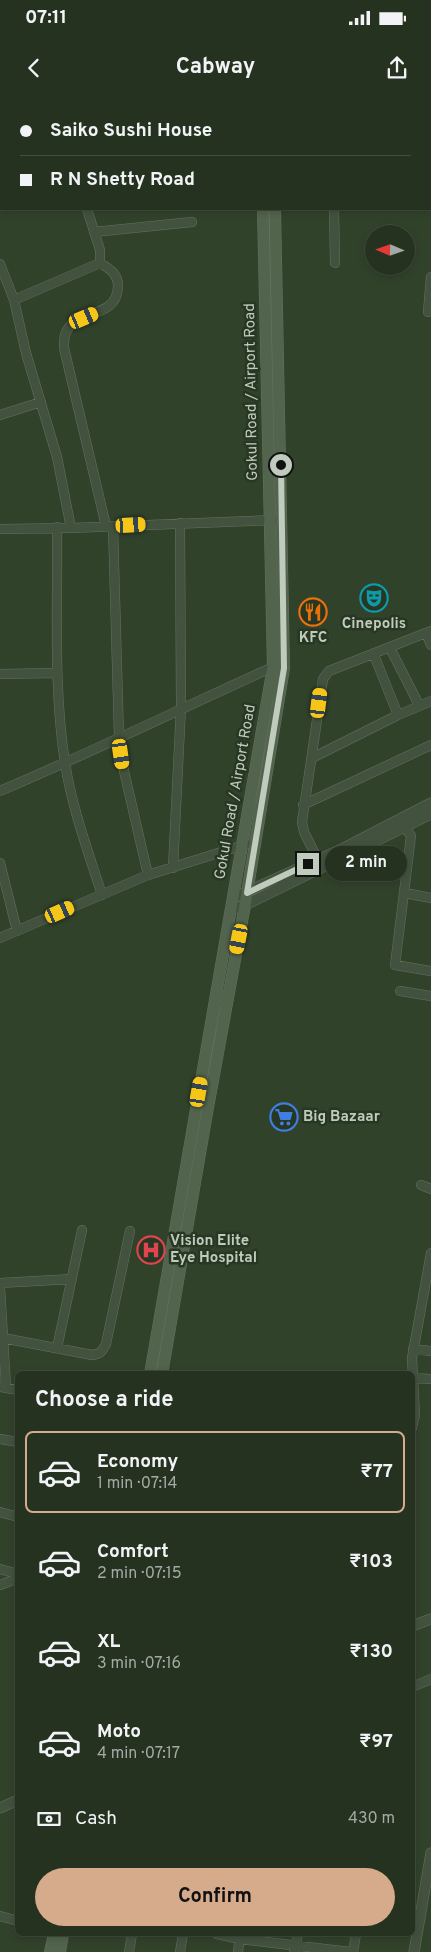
<!DOCTYPE html>
<html lang="en">
<head>
<meta charset="utf-8">
<style>
  body { margin:0; font-family:Overpass,sans-serif; background:#2d3a29; color:#f1f3f6; height:100vh; display:flex; flex-direction:column; font-size:19px; white-space:nowrap }
  * { box-sizing:border-box; margin:0 }
  p { font-size:16px; color:#a3aaa5 }
  .icon { flex:none; width:28px; height:28px; fill:none; stroke:currentColor; stroke-width:2; stroke-linecap:round; stroke-linejoin:round }
  .map { position:relative; flex:1; overflow:hidden }
  .drawer { position:absolute; left:15px; top:1271px; width:400px; height:565px; display:flex; flex-direction:column; background:#253220; border-radius:8px; box-shadow:0 2px 8px #0003,0 0 0 1px #424d3e }
  .drawer>* { flex:none }
  .hud { position:absolute; left:0px; top:0px; width:431px; height:110px; box-shadow:0 2px 8px #0003,0 0 0 1px #424d3e; display:grid; align-content:center; height:110px; padding:0 20px; background:#253220 }
  .needle { width:32px; rotate:272deg }
  .tools { position:absolute; left:365px; top:125px; display:grid; gap:10px }
  .tools a { display:grid; place-items:center; width:50px; height:50px; border-radius:50%; background:#253220; box-shadow:0 2px 8px #0003,0 0 0 1px #424d3e; font-size:25px }
  .end { position:absolute; width:22px; height:22px; margin:-11px; border:6px solid #bfcbbc; background:#111; box-shadow:0 0 0 2px #111 }
  .from { border-radius:50% }
  .bubble { position:absolute; height:35px; border-radius:18px; background:#253220; box-shadow:0 2px 8px #0003,0 0 0 1px #424d3e; font-size:16px; font-weight:700; line-height:35px; text-align:center }
  .car { position:absolute; width:15px; height:30px; margin:-15px -8px; border-radius:6px; box-shadow:0 0 4px 1px #0007; background:linear-gradient(#f5c518 24%,#345 0 40%,#f5c518 0 76%,#345 0 86%,#f5c518 0) }
  .hud b { display:flex; align-items:center; gap:18px; height:48px; font-size:19px }
  .hud b+b { border-top:1px solid #424d3e }
  .hud i { width:12px; height:12px; background:#f1f3f6 }
  ul { padding:0; list-style:none }
  li { display:flex; align-items:center; gap:15px; height:82px; margin:0 10px 8px; padding:0 10px; border:2px solid transparent; border-radius:8px }
  li div { flex:1 }
  li b { display:block; font-size:19px }
  li em { font-style:normal; font-weight:700 }
  li.active { border-color:#d6ab8b }
  li>.icon { width:45px; height:45px; stroke-width:1.5 }
  h2 { padding:0 20px; font-size:22px; line-height:60px }
  .pay { display:flex; align-items:center; gap:12px; height:55px; padding:0 20px; font-size:19px }
  .pay p { margin-inline-start:auto }
  .cta { display:flex; gap:10px; margin-top:auto; padding:10px 20px }
  .cta a { flex:1; height:58px; border-radius:30px; background:#d6ab8b; color:#111; font-size:20px; font-weight:700; line-height:58px; text-align:center }
  .status { display:flex; justify-content:space-between; align-items:center; height:35px; padding:0 25px; background:#253220; direction:ltr }
  .status svg { height:14px; fill:currentColor }
  header { display:flex; justify-content:space-between; align-items:center; height:65px; padding:0 20px; background:#253220; font-size:22px; font-weight:700 }
  .map>svg:first-child { display:block }
  .lines { fill:none; stroke-linecap:round; stroke-linejoin:round }
  .minor-casing { stroke:#647260; stroke-width:10 }
  .tertiary-casing { stroke:#647260; stroke-width:11 }
  .secondary-casing { stroke:#647260; stroke-width:12 }
  .minor { stroke:#43523f; stroke-width:9 }
  .tertiary { stroke:#43523f; stroke-width:10 }
  .secondary { stroke:#52644d; stroke-width:11 }
  .route { stroke:#bfcbbc; stroke-width:6 }
  .labels { text-anchor:middle; dominant-baseline:central; stroke-width:5; stroke-linejoin:round; paint-order:stroke }
  .street-label { font-size:15px; fill:#bfcbbc; stroke:#283723 }
  .poi-label { font-size:15px; font-weight:bold; fill:#bfcbbc; stroke:#283723 }
</style>
</head>
<body>
<div class="status"><b>07:11</b><svg viewBox="0 0 49 12"><path d="M0 12V9h3v3zM5 12V6h3v6zM10 12V3h3v9zM15 12V0h3v12zM26 1h20v11H26zM47 4h2v5h-2z"/></svg></div>
<header><svg class="icon" aria-label="back" viewBox="0 0 24 24"><path d="M15 5l-7 7 7 7"/></svg>Cabway<svg class="icon" aria-label="share" viewBox="0 0 24 24"><path d="M12 15V3M7 8l5-5 5 5M5 13v7h14v-7"/></svg></header>
<div class="map">
<svg width="431" height="1852" viewBox="0 0 431 1852">
  <rect width="100%" height="100%" fill="#31422b"/>
  <g class="lines">
    <!-- minor casing -->
    <g class="minor-casing">
      <path id="minor" d="M184 0V1
        M43 1 48 0
        M0 14H1
        M430 15H431
        M0 85H1
        M334 109 335 163
        M94 132 192 122
        M100 163C110 169 118 174 118 186 117 217 85 209 70 226 64 232 64 240 64 248L106 426
        M0 164 14 200 26 253 57 357 71 428
        M14 200 100 163V150L87 109
        M428 212 431 177
        M0 315 41 302
        M113 426 119 637 124 671 148 775
        M57 427C58 506 53 585 65 663 72 708 88 751 102 795
        M0 429 71 428 274 420
        M426 533 431 545
        M390 548 419 605
        M374 555 398 615
        M0 574 57 573
        M312 658 398 615 431 601
        M0 691C92 652 182 608 273 567
        M303 705 431 645
        M401 722 411 736 395 865 431 871
        M318 760 304 732 302 722 323 579 329 571 431 531
        M0 763 17 831
        M173 768 181 607 180 423
        M410 794 431 798
        M0 838 148 775 247 744
        M400 891 431 896
        M421 1085 431 1089
        M0 1183 72 1179
        M0 1187 6 1287
        M3 1238 92 1255C101 1254 102 1251 106 1244L130 1131
        M57 1248 82 1130
        M413 1249 431 1251
        M413 1278 431 1279
        M1 1287 18 1290
        M412 1328 415 1315 412 1258 431 1153
        M0 1339 18 1342
        M0 1412 18 1417
        M0 1469 18 1474
        M0 1485 18 1478
        M412 1587 431 1579
        M0 1816 18 1821
        M217 1834 240 1839 350 1852
        M129 1852 132 1834
        M180 1852 183 1834
        M238 1852 240 1835
        M294 1852 298 1834
        M353 1852 356 1834"/>
    </g>
    <!-- tertiary casing -->
    <g class="tertiary-casing">
      <path id="tertiary" d="M233 798 344 748 431 703
        M231 810 245 805 431 714
        M412 1526 431 1519
        M0 1708 18 1700
        M414 1852 431 1753"/>
    </g>
    <!-- secondary casing -->
    <g class="secondary-casing">
      <path id="secondary" d="M260 0V1
        M271 0V1
        M150 1274 273 567 263 109
        M162 1274 207 1013 245 805 284 568 275 109
        M50 1852 54 1834
        M60 1852 63 1834"/>
    </g>
    <!-- minor -->
    <use href="#minor" class="minor"/>
    <!-- tertiary -->
    <use href="#tertiary" class="tertiary"/>
    <!-- secondary -->
    <use href="#secondary" class="secondary"/>
  </g>
  <g class="lines">
    <!-- route -->
    <path class="route" d="M281 365 284 568 247 793 308 764"/>
  </g>
  <!-- icons -->
  <defs>
    <g id="theatre-ring" transform="scale(1.4375)"><circle r="9.5" fill="#283723" stroke="#0f9aa8" stroke-width="1.5"/><path d="M-5-5.5Q0-4 5-5.5V0Q5 5 0 6Q-5 5-5 0ZM-3.3-2.5H-1v1.5H-3.3ZM1-2.5H3.3v1.5H1ZM-2.8 1Q0 5.5 2.8 1Z" fill="#0f9aa8"/></g>
    <g id="restaurant-ring" transform="scale(1.4375)"><circle r="9.5" fill="#283723" stroke="#e8710a" stroke-width="1.5"/><path d="M-5-6h1v4h1v-4h1v4h1v-4h1v5L-1.5 .5V6h-2V.5L-5-1ZM5-6V6H3V1.5H1.5Q1.5-4 5-6Z" fill="#e8710a"/></g>
    <g id="supermarket-ring" transform="scale(1.4375)"><circle r="9.5" fill="#283723" stroke="#3f7fe0" stroke-width="1.5"/><path d="M-6-5.5h2.5l.6 2H6L4.5 2H-2.5L-4.4-4H-6ZM-1.5 3.2a1.3 1.3 0 1 0 .1 0ZM3 3.2a1.3 1.3 0 1 0 .1 0Z" fill="#3f7fe0"/></g>
    <g id="hospital-ring" transform="scale(1.4375)"><circle r="9.5" fill="#283723" stroke="#e0444e" stroke-width="1.5"/><path d="M-5-5h3v3.5h4V-5h3V5h-3V1.5h-4V5h-3Z" fill="#e0444e"/></g>
  </defs>
  <g fill-rule="evenodd">
    <use href="#theatre-ring" x="374" y="498"/>
    <use href="#restaurant-ring" x="313" y="512"/>
    <use href="#supermarket-ring" x="284" y="1017"/>
    <use href="#hospital-ring" x="151" y="1150"/>
  </g>
  <g class="labels">
    <!-- street labels -->
    <g class="street-label">
      <text transform="translate(252 292) rotate(-91)">Gokul Road / Airport Road</text>
      <text transform="translate(236 692) rotate(-80)">Gokul Road / Airport Road</text>
    </g>
    <!-- poi labels -->
    <g class="poi-label">
      <text x="374" y="524">Cinepolis</text>
      <text x="313" y="538">KFC</text>
      <text x="303" y="1017" text-anchor="start">Big Bazaar</text>
      <text x="170" y="1141" text-anchor="start">Vision Elite<tspan x="170" dy="17">Eye Hospital</tspan></text>
    </g>
  </g>
</svg>
<div class="tools">
<a><svg class="needle" viewBox="-14 -14 28 28"><path d="M0-13l5 13h-10z" fill="#e53935"/><path d="M0 13l5-13h-10z" fill="#a3aaa5"/></svg></a>
</div>
<i class="end from" style="left:281px;top:365px"></i>
<i class="end" style="left:308px;top:764px"></i>
<div class="bubble" style="left:325px;top:746px;width:82px">2 min</div>
<i class="car" style="left:84px;top:218px;rotate:67deg"></i>
<i class="car" style="left:131px;top:425px;rotate:87deg"></i>
<i class="car" style="left:319px;top:603px;rotate:7deg"></i>
<i class="car" style="left:121px;top:654px;rotate:172deg"></i>
<i class="car" style="left:60px;top:812px;rotate:66deg"></i>
<i class="car" style="left:239px;top:839px;rotate:191deg"></i>
<i class="car" style="left:199px;top:992px;rotate:10deg"></i>
<div class="hud">
<b><i class="from"></i>Saiko Sushi House</b>
<b><i></i>R N Shetty Road</b>
</div>
<section class="drawer">
<h2>Choose a ride</h2>
<ul>
<li class="active"><svg class="icon" aria-label="car" viewBox="0 0 24 24"><path d="M5 17H2v-5l4-1 3-4h7l3 4 3 1v5h-3M9 17h6M6 11h13"/><circle cx="7" cy="17" r="2"/><circle cx="17" cy="17" r="2"/></svg><div><b>Economy</b><p>1 min · 07:14</p></div><em>₹77</em></li>
<li><svg class="icon" aria-label="car" viewBox="0 0 24 24"><path d="M5 17H2v-5l4-1 3-4h7l3 4 3 1v5h-3M9 17h6M6 11h13"/><circle cx="7" cy="17" r="2"/><circle cx="17" cy="17" r="2"/></svg><div><b>Comfort</b><p>2 min · 07:15</p></div><em>₹103</em></li>
<li><svg class="icon" aria-label="car" viewBox="0 0 24 24"><path d="M5 17H2v-5l4-1 3-4h7l3 4 3 1v5h-3M9 17h6M6 11h13"/><circle cx="7" cy="17" r="2"/><circle cx="17" cy="17" r="2"/></svg><div><b>XL</b><p>3 min · 07:16</p></div><em>₹130</em></li>
<li><svg class="icon" aria-label="car" viewBox="0 0 24 24"><path d="M5 17H2v-5l4-1 3-4h7l3 4 3 1v5h-3M9 17h6M6 11h13"/><circle cx="7" cy="17" r="2"/><circle cx="17" cy="17" r="2"/></svg><div><b>Moto</b><p>4 min · 07:17</p></div><em>₹97</em></li>
</ul>
<div class="pay"><svg class="icon" aria-label="cash" viewBox="0 0 24 24"><path d="M3 7h18v10H3z"/><circle cx="12" cy="12" r="2"/></svg>Cash<p>430 m</p></div>
<div class="cta"><a>Confirm</a></div>
</section>
</div>
</body>
</html>
